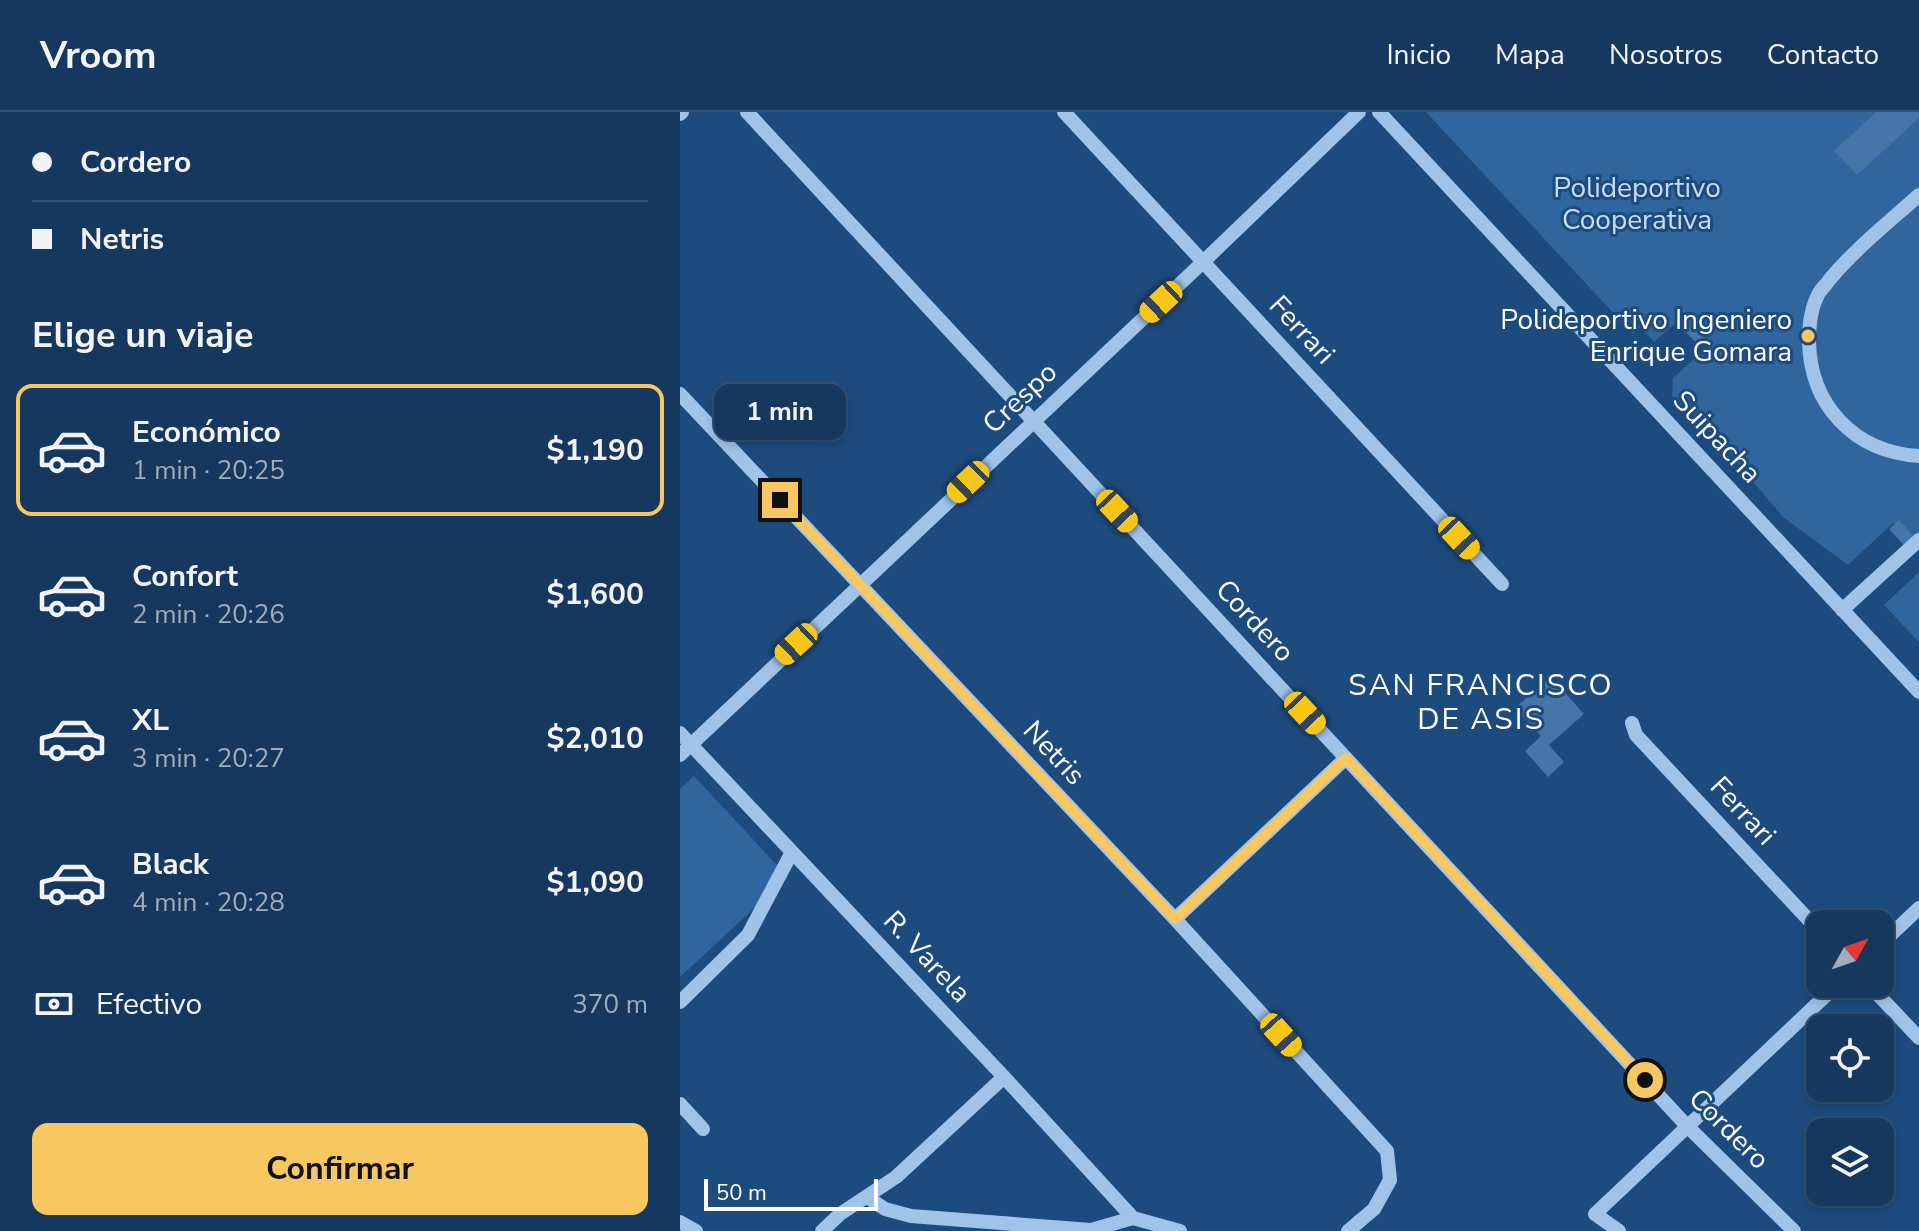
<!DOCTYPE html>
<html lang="es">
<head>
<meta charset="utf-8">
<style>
  body { margin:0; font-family:"Nunito Sans",sans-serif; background:#234367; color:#f1f3f6; height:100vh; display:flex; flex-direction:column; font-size:30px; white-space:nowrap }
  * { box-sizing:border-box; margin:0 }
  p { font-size:26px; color:#9eacbc }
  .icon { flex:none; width:44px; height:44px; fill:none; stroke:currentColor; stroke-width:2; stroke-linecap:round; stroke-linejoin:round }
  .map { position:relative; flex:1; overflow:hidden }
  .sheet { display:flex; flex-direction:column; background:#16385e; width:680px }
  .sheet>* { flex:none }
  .banner { display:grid; align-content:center; height:176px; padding:0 32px; background:#16385e }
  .needle { width:52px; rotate:50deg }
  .fabs { position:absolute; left:1126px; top:798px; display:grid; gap:16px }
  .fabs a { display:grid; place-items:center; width:88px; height:88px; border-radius:16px; background:#16385e; box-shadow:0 4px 12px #0003,0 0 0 2px #355273; font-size:40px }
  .scale { position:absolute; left:24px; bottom:20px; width:174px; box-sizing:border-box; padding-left:8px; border:4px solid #fff; border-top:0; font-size:22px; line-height:28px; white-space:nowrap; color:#fff; -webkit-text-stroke:6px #1e4b7e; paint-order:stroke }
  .end { position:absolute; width:36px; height:36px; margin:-18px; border:10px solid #f7c761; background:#111; box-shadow:0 0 0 4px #111 }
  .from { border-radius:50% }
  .bubble { position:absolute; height:56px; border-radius:16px; background:#16385e; box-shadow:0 4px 12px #0003,0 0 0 2px #355273; font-size:26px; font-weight:700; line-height:56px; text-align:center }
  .car { position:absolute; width:24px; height:48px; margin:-24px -12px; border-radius:10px; box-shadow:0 0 6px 2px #0007; background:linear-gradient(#f5c518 24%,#345 0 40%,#f5c518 0 76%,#345 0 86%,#f5c518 0) }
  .banner b { display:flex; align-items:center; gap:28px; height:76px; font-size:30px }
  .banner b+b { border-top:2px solid #355273 }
  .banner i { width:20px; height:20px; background:#f1f3f6 }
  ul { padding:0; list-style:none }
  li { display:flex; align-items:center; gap:24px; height:132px; margin:0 16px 12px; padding:0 16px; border:4px solid transparent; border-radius:16px }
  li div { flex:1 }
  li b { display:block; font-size:30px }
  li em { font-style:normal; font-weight:700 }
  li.selected { border-color:#f7c761 }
  li>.icon { width:72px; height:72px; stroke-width:1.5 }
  h2 { padding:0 32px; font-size:36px; line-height:96px }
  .pay { display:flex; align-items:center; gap:20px; height:88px; padding:0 32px; font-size:30px }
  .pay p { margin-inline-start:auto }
  .primary-button { display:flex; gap:16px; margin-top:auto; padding:16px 32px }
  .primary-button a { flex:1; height:92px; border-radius:16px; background:#f7c761; color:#111; font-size:32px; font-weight:700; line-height:92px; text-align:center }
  header { display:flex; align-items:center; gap:48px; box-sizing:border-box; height:112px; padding:0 40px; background:#16385e; border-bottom:2px solid #355273 }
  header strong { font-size:38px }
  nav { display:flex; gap:44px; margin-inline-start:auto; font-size:28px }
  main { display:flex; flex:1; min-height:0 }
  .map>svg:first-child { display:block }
  .green { fill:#31659d }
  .building { fill:#4675a8 }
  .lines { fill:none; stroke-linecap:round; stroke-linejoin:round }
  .minor { stroke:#a1c3e8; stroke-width:14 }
  .route { stroke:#f7c761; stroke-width:10 }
  .poi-dot { fill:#f7c761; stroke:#1e4b7e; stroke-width:3 }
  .labels { text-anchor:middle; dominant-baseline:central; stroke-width:6; stroke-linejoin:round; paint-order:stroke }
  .park-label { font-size:28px; fill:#c5ddf6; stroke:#1e4b7e }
  .poi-label { font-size:28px; fill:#fff; stroke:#1e4b7e; text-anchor:end }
  .street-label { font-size:28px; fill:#fff; stroke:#1e4b7e }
  .neighbourhood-label { font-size:30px; letter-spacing:2px; fill:#fff; stroke:#1e4b7e }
</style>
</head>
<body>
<header>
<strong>Vroom</strong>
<nav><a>Inicio</a><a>Mapa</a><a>Nosotros</a><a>Contacto</a></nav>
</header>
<main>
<section class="sheet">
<div class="banner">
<b><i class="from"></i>Cordero</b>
<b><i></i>Netris</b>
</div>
<h2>Elige un viaje</h2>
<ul>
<li class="selected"><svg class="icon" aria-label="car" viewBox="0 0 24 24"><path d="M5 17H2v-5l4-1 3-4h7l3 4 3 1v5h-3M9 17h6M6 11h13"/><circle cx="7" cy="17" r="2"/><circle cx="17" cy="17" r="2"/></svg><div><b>Económico</b><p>1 min · 20:25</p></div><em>$1,190</em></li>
<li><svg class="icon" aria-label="car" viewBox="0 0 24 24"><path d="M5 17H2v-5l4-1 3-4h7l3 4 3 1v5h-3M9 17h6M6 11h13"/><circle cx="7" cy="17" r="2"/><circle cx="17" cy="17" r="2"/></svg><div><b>Confort</b><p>2 min · 20:26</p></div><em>$1,600</em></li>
<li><svg class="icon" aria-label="car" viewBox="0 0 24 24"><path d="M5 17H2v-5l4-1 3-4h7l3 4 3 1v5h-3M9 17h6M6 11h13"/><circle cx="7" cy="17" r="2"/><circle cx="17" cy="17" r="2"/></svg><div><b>XL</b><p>3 min · 20:27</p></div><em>$2,010</em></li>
<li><svg class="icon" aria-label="car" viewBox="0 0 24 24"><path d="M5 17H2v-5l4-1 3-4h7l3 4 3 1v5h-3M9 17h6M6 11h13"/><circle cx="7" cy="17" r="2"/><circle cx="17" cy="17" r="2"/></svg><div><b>Black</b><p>4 min · 20:28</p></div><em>$1,090</em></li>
</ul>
<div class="pay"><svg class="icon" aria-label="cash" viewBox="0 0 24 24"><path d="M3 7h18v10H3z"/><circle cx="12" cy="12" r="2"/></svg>Efectivo<p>370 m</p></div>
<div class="primary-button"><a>Confirmar</a></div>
</section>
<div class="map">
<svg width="1239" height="1119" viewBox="0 0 1239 1119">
  <rect width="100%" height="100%" fill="#1e4b7e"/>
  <!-- green -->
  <path class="green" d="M746 0H1239V439L1213 411 1168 453 1103 405 1038 328 992 284 993 266 1027 235 1001 206 974 230 961 215 953 222Z
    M1239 460V530L1204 493Z
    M14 664 108 765 0 865V677Z"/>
  <!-- building -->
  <path class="building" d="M1196 0H1239V6L1177 63 1154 39Z
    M1003 198 1026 223 1017 232 993 206Z
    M1219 408 1239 431 1233 443 1209 417Z
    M871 565 904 602 869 633 884 650 868 665 845 639 861 624 835 596Z"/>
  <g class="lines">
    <!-- minor -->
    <path class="minor" d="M67 0 1007 1014 1114 1119
      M384 0 822 472
      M699 0 1239 580
      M0 2 2 0
      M1239 83C1209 110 1176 136 1150 167 1147 172 1142 176 1139 181 1131 195 1129 214 1129 229 1130 293 1174 340 1239 344
      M0 282 495 807 707 1039 710 1068 694 1097 668 1119
      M1162 498 1239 428
      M952 611 956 623 1140 820
      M0 621 324 965 453 1106
      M0 643 523 150 679 0
      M495 807 666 646
      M1200 833 1239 796
      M1188 872 1239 926
      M0 890 68 823 112 740
      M0 992 23 1017
      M187 1085 205 1097 231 1104 411 1118 453 1106 500 1119
      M0 1110 16 1119
      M142 1119 160 1102 216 1065 324 965
      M939 1119 915 1102 1158 872"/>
  </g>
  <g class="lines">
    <!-- route -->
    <path class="route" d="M100 388 495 807 666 646 965 968"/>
  </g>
  <!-- markers -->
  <circle class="poi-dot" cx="1128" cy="224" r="8"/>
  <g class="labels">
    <!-- park labels -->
    <g class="park-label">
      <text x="957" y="76">Polideportivo<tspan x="957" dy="32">Cooperativa</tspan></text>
    </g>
    <!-- poi labels -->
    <g class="poi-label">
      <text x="1112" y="208">Polideportivo Ingeniero<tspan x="1112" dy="32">Enrique Gomara</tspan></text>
    </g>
    <!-- street labels -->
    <g class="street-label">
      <text transform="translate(622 218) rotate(47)">Ferrari</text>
      <text transform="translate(340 286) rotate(-43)">Crespo</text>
      <text transform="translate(1037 325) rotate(47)">Suipacha</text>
      <text transform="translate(575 509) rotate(47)">Cordero</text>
      <text transform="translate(374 641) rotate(47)">Netris</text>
      <text transform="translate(1063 699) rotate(47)">Ferrari</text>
      <text transform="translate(247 845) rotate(47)">R. Varela</text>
      <text transform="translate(1049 1017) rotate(45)">Cordero</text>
    </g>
    <!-- neighbourhood labels -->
    <g class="neighbourhood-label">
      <text x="801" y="573">SAN FRANCISCO<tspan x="801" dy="34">DE ASIS</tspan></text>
    </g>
  </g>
</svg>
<div class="fabs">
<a><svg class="needle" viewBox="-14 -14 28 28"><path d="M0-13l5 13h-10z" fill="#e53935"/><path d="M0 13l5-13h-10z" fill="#9eacbc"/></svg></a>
<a><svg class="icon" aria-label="locate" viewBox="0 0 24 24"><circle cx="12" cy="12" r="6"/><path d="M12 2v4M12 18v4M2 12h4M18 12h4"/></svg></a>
<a><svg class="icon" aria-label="layers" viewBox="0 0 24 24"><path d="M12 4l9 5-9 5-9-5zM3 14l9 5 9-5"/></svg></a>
</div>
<div class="scale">50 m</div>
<i class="end from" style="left:965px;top:968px"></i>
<i class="end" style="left:100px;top:388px"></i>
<div class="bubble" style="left:34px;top:272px;width:132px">1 min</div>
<i class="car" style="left:481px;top:190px;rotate:227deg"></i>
<i class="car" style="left:288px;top:370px;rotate:226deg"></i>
<i class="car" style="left:437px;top:399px;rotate:137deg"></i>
<i class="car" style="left:779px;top:426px;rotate:137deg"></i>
<i class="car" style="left:116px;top:532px;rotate:227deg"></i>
<i class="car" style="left:625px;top:601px;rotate:137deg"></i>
<i class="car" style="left:601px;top:923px;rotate:138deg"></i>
</div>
</main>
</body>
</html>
